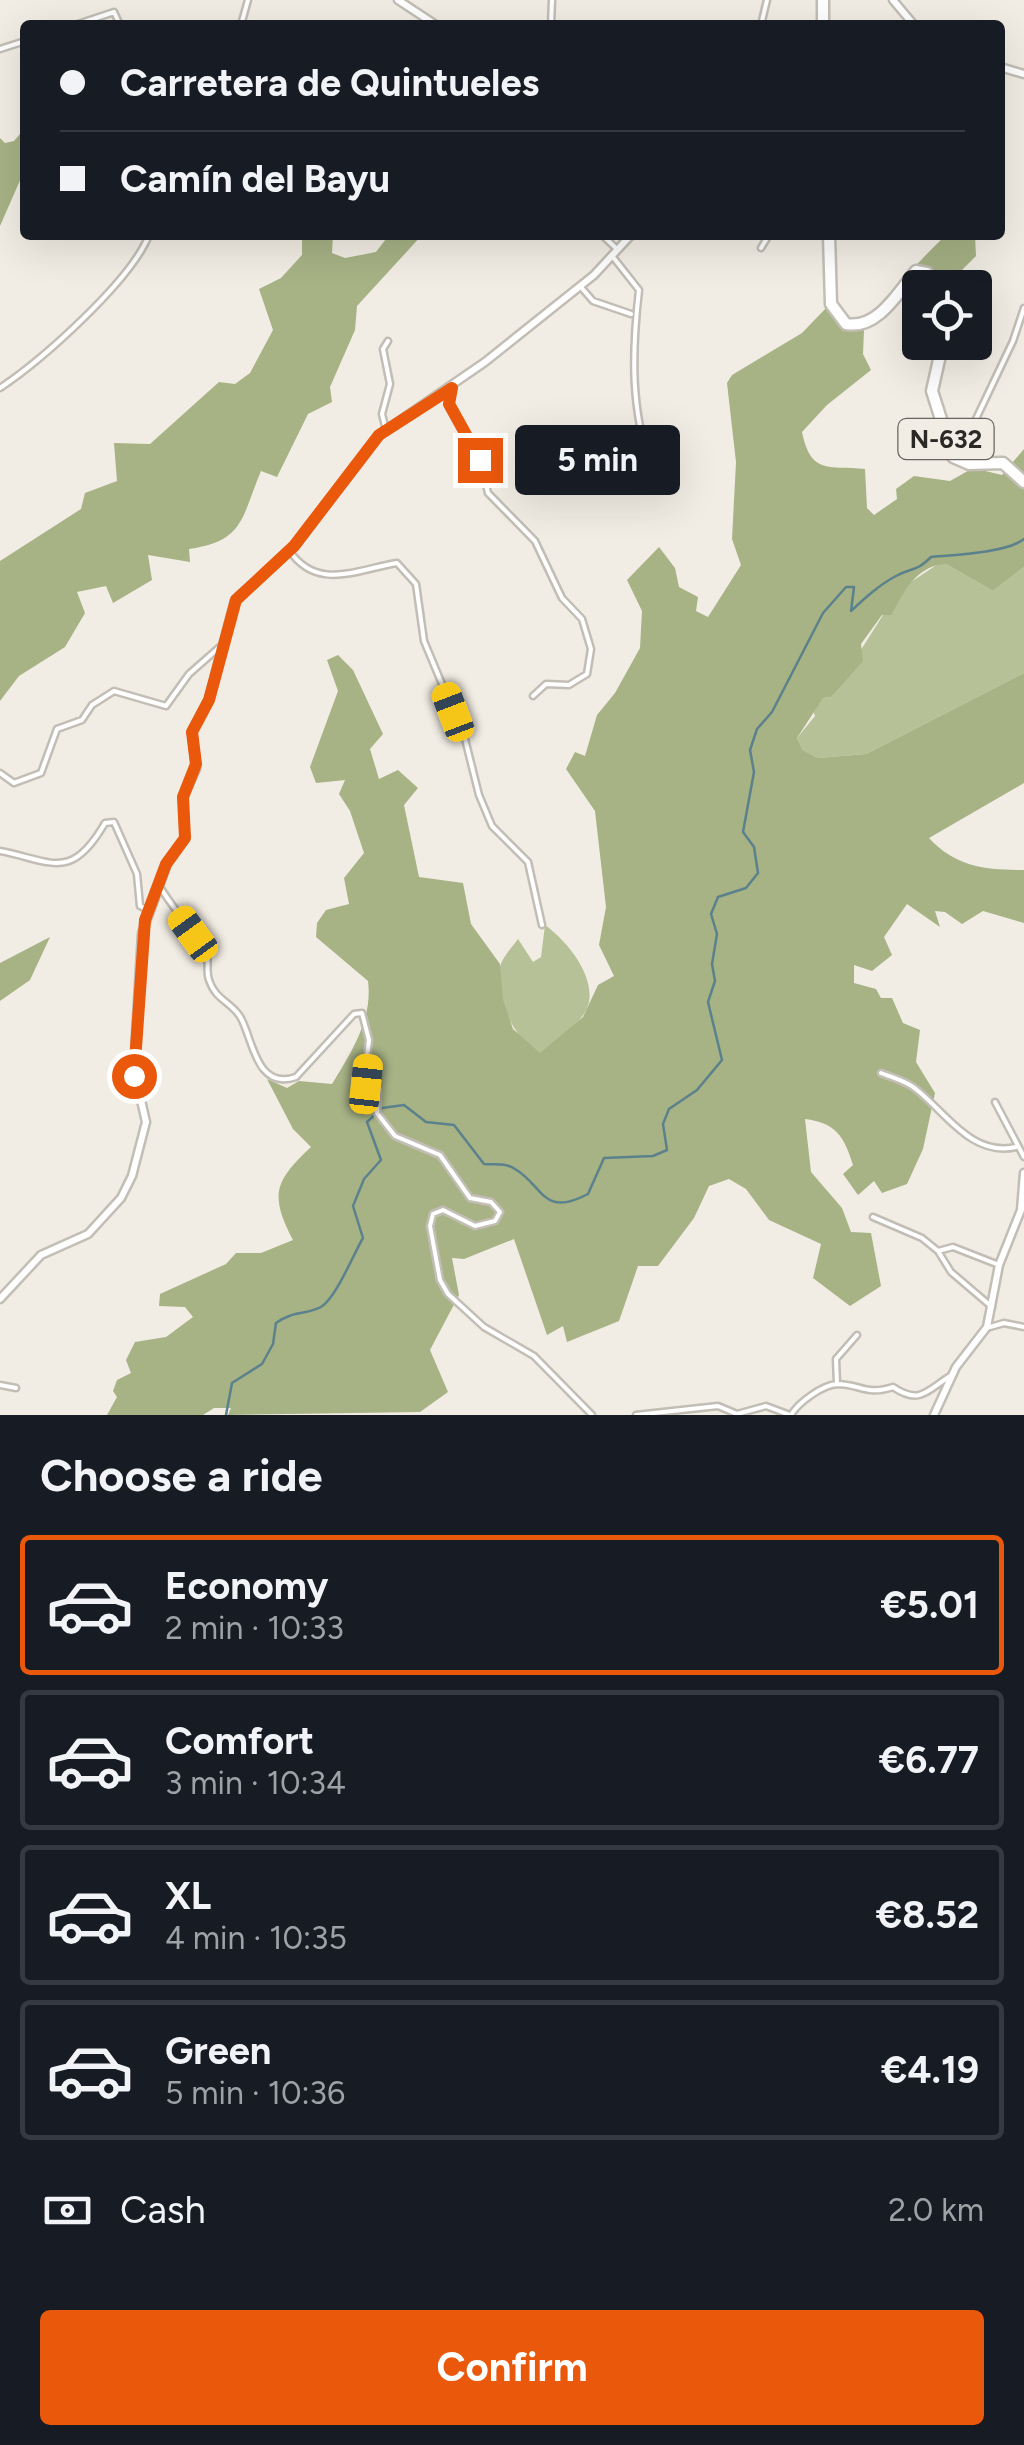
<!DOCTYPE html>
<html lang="en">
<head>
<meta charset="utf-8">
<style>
  body { margin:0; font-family:Figtree,sans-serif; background:#242831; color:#f1f3f6; height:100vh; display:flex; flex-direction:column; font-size:38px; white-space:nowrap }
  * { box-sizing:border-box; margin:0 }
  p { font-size:32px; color:#9ea1a6 }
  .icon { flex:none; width:55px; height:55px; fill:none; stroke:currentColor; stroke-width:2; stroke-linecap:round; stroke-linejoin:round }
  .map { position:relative; height:1415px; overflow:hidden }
  .drawer { display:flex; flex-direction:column; background:#171b24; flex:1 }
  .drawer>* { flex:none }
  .banner { position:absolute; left:20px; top:20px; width:985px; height:220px; border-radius:10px; box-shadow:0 10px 40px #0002; display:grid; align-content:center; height:220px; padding:0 40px; background:#171b24 }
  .controls { position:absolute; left:902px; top:270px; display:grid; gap:20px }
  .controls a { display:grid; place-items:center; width:90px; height:90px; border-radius:10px; background:#171b24; box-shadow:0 10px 40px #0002; font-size:50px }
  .end { position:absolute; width:45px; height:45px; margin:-22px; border:12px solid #ea580c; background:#fff; box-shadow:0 0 0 5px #fff }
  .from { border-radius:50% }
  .bubble { position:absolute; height:70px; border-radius:10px; background:#171b24; box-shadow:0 10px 40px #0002; font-size:32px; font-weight:700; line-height:70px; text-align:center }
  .car { position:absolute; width:30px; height:60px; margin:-30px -15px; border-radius:12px; box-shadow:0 0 8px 2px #0007; background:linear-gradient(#f5c518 24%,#345 0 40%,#f5c518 0 76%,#345 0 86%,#f5c518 0) }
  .banner b { display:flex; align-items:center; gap:35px; height:95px; font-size:38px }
  .banner b+b { border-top:2px solid #363941 }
  .banner i { width:25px; height:25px; background:#f1f3f6 }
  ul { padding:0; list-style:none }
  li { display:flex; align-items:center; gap:30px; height:140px; margin:0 20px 15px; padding:0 20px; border:5px solid #363941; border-radius:10px }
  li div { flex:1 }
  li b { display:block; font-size:38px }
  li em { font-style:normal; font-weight:700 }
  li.on { border-color:#ea580c }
  li>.icon { width:90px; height:90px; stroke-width:1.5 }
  h2 { padding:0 40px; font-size:45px; line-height:120px }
  .pay { display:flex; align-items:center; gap:25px; height:110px; padding:0 40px; font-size:38px }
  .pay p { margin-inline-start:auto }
  .cta { display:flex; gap:20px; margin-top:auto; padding:20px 40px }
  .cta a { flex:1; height:115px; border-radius:10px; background:#ea580c; color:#fff; font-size:40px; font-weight:700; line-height:115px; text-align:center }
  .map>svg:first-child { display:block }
  .green { fill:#b7c197 }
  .forest { fill:#a7b285 }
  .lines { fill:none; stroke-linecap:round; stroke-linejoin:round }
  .stream { stroke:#5b828c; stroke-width:2.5 }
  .street-casing { stroke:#c3beb5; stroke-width:9 }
  .secondary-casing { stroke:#c3beb5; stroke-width:11 }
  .highway-casing { stroke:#c3beb5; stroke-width:15 }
  .street { stroke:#fff; stroke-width:4 }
  .secondary { stroke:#fff; stroke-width:6 }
  .highway { stroke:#fff; stroke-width:10 }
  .route { stroke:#ea580c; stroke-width:12 }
  .labels { text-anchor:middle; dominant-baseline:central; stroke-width:10; stroke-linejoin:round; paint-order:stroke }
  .shield { fill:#f2ede4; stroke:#67645f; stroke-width:2.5 }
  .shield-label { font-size:25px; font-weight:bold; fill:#2b2926 }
</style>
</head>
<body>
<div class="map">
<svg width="1024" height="1415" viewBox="0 0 1024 1415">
  <rect width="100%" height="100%" fill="#f2ede4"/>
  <!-- green -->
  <path class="green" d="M938 564H946L993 591 1024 567V673L866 754 818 758 803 750 797 738 815 716 813 711 823 698 831 697 883 615H892L905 586Z
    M545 925C568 941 607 988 581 1018 571 1030 552 1043 540 1054 513 1037 495 1000 500 967 502 958 512 947 518 939L533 962 541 957Z"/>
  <!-- forest -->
  <path class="forest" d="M25 128V169L0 226V138L5 143 14 141Z
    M302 235H333L332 253 345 258 376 252 389 235H422L357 306 355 330 330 387 332 402 308 414 277 477 261 471C241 519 244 541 189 549L190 562 148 555 152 580 113 603 106 586 77 592 85 613 65 647 19 676 0 701V561L81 509 85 493 117 481 114 443 150 444 219 382 235 384 250 373 273 330 259 289 281 278 302 255Z
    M946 235H975L976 256 945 287 920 288V312L912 318 908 307 910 289 864 330 863 354 871 370 827 405 802 432C811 476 830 465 865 469L867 508 874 515 897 499 896 489 914 476 950 481 973 468 1002 475 1024 449V567L993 591 946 564C917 565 903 592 892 615H882L861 644 863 661 831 697 823 698 797 738 803 750 818 758 866 754 1024 673V783L929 838C956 867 985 870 1024 870V923L983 911 962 924 945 912 935 911 940 927 907 904 884 937 892 955 872 971 854 965V983L876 989 881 998H892L903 1023 920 1030 916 1062 935 1093 923 1149 907 1184 882 1193 874 1181 858 1195 843 1174 853 1165C844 1136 836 1123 805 1119L811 1172 842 1208 851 1232 871 1233 881 1286 850 1306 813 1278 821 1244 769 1220 746 1189 729 1179 709 1186 694 1218 658 1266H638L619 1321 567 1342 563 1326 547 1335 514 1239 464 1259 452 1258 459 1295 430 1350 448 1392 420 1412 228 1415 231 1408H214L203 1415H107L117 1397 113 1391 117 1380 131 1373 126 1360 135 1342 166 1337 193 1317 185 1307 159 1306 160 1294 226 1264 236 1253H261L293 1240C269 1194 275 1181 311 1147L293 1129 267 1079 287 1088 299 1081 332 1084C351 1053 373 1019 368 981L316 937 317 923 326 910 349 904 344 878 364 853 350 811 339 794 345 780 316 783 310 767 338 691 327 660 338 655 353 670 383 734 370 749 379 779 398 770 418 788 404 805 419 877 463 883 471 924 500 964 503 1000 513 1029 540 1053 583 1017 598 985 614 976 599 945 606 907 595 811 566 769 575 752 585 756 597 715 615 693 640 648 642 611 627 580 659 547 675 568 679 587 698 597 696 611 708 617 741 565 732 539 736 462 727 383 732 375 802 333 827 307 841 324 854 329C887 299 914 265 946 235Z
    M50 937 30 980 0 1001V963Z"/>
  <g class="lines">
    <!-- stream -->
    <path class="stream" d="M226 1415 232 1383 262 1364 273 1344 276 1323C292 1311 305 1315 321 1307 336 1298 353 1255 363 1238L353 1206 364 1179 381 1160 367 1122 382 1108 404 1105 426 1122 454 1125 484 1164C496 1165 504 1162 515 1169 544 1186 542 1218 588 1194L604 1158 653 1156 667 1150 663 1124 669 1109 697 1090 722 1060 708 1002 715 981 712 964 717 934 711 914 718 897 746 888 758 873 754 847 743 832 754 772 750 750 757 729 772 712 823 613 846 587H854L851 611C865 598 879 585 896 576 913 567 916 572 931 557 952 555 1007 553 1024 539"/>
    <!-- street casing -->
    <g class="street-casing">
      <path id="street" d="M75 25 114 12 120 25
        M241 25 248 0
        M551 25 552 0
        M761 25 767 0
        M0 49 25 41
        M602 235 618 250
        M761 248 769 235
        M613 257 639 290C632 351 630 410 652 469L646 477
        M580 286 593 301 631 314
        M0 388C42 360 131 281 149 235
        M452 388 449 404 480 460 488 493 535 541 562 598 582 619 591 649 587 674 569 685 546 684 533 696
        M386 430 382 414 390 384 383 349 388 341
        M957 459 1013 341 1024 308
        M289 550C317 592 358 569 397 563L416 584 424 641 465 739 479 795 492 826 528 862 542 925
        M0 773 14 783 41 773 57 729 82 720 92 705 114 691 166 706 189 674 222 645
        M0 851C52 861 71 882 105 823L114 822 137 874 140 906 148 910
        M159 885C172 908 191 927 204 950 211 960 205 969 209 980 215 999 229 1001 239 1015 252 1032 254 1092 296 1077L354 1014 362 1013 369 1040 362 1099 378 1090 377 1113 395 1136 440 1155 470 1198 491 1202 500 1212 495 1221 475 1226 443 1210 433 1214 430 1226 440 1280 448 1294 484 1327 534 1356 592 1415
        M881 1073C893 1078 907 1081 917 1090 946 1113 972 1157 1016 1147
        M995 1102 1024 1157
        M873 1217 922 1238 938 1251 953 1247 999 1265
        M938 1251 951 1272 992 1307
        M990 1327 1004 1323 1024 1327
        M837 1384 836 1359 857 1335
        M0 1385 16 1388
        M636 1415 718 1406 737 1414 766 1406 790 1415
        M791 1415C798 1403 822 1385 837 1384 860 1384 866 1396 893 1387 921 1406 928 1389 952 1375"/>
    </g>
    <!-- secondary casing -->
    <g class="secondary-casing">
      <path id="secondary" d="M398 0 436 25
        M893 0 914 25
        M1000 67 1024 74
        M0 1299 41 1255 88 1234 121 1198 132 1176 146 1122 134 1070 142 933 167 864 185 838 183 797 196 769 192 732 209 699 235 600 295 546 379 435 485 362 594 275 631 235
        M934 1415 956 1367 987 1327 999 1265 1021 1210 1024 1173"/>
    </g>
    <!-- highway casing -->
    <g class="highway-casing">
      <path id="highway" d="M823 25V0
        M829 235 831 304 846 324C878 330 899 291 916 271L927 273 932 288
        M943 342 932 391 953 457 969 464 1003 463 1024 482"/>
    </g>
    <!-- street -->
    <use href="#street" class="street"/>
    <!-- secondary -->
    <use href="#secondary" class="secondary"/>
    <!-- highway -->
    <use href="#highway" class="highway"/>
  </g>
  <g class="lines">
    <!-- route -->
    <path class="route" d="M134 1076 145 920 166 864 185 838 183 797 196 764 192 732 209 700 236 600 294 546 379 435 452 388 449 404 480 460"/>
  </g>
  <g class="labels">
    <!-- shield labels -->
    <rect class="shield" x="898.5" y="419" width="95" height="40" rx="8"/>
    <g class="shield-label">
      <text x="946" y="439">N-632</text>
    </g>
  </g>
</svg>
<div class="controls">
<a><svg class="icon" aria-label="locate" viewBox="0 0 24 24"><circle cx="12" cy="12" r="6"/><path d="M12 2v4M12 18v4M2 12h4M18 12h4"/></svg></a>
</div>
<i class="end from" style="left:134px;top:1076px"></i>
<i class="end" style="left:480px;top:460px"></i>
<div class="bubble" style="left:515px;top:425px;width:165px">5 min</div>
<i class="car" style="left:453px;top:712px;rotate:339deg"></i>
<i class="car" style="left:193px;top:934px;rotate:324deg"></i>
<i class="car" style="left:366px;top:1084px;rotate:6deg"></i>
<div class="banner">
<b><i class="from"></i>Carretera de Quintueles</b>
<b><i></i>Camín del Bayu</b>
</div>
</div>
<section class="drawer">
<h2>Choose a ride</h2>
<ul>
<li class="on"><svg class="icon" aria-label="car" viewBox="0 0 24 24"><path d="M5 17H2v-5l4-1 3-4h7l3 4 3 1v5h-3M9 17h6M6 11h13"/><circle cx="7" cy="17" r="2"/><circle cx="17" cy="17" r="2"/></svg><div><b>Economy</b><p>2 min · 10:33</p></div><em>€5.01</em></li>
<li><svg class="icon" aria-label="car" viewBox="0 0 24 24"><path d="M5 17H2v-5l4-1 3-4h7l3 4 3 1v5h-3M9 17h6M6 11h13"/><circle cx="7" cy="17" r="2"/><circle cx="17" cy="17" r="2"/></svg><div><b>Comfort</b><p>3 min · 10:34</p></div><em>€6.77</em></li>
<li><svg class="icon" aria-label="car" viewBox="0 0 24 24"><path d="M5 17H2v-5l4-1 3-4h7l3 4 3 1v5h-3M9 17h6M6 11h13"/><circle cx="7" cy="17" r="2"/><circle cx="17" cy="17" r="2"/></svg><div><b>XL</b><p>4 min · 10:35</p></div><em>€8.52</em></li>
<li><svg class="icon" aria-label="car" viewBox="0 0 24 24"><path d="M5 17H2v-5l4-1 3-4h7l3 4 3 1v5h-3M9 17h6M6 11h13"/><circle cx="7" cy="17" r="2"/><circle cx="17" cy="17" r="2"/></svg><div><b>Green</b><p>5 min · 10:36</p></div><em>€4.19</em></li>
</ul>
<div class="pay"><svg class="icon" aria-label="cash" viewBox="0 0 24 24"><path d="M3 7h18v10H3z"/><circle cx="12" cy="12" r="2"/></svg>Cash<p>2.0 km</p></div>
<div class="cta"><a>Confirm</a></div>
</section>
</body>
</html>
